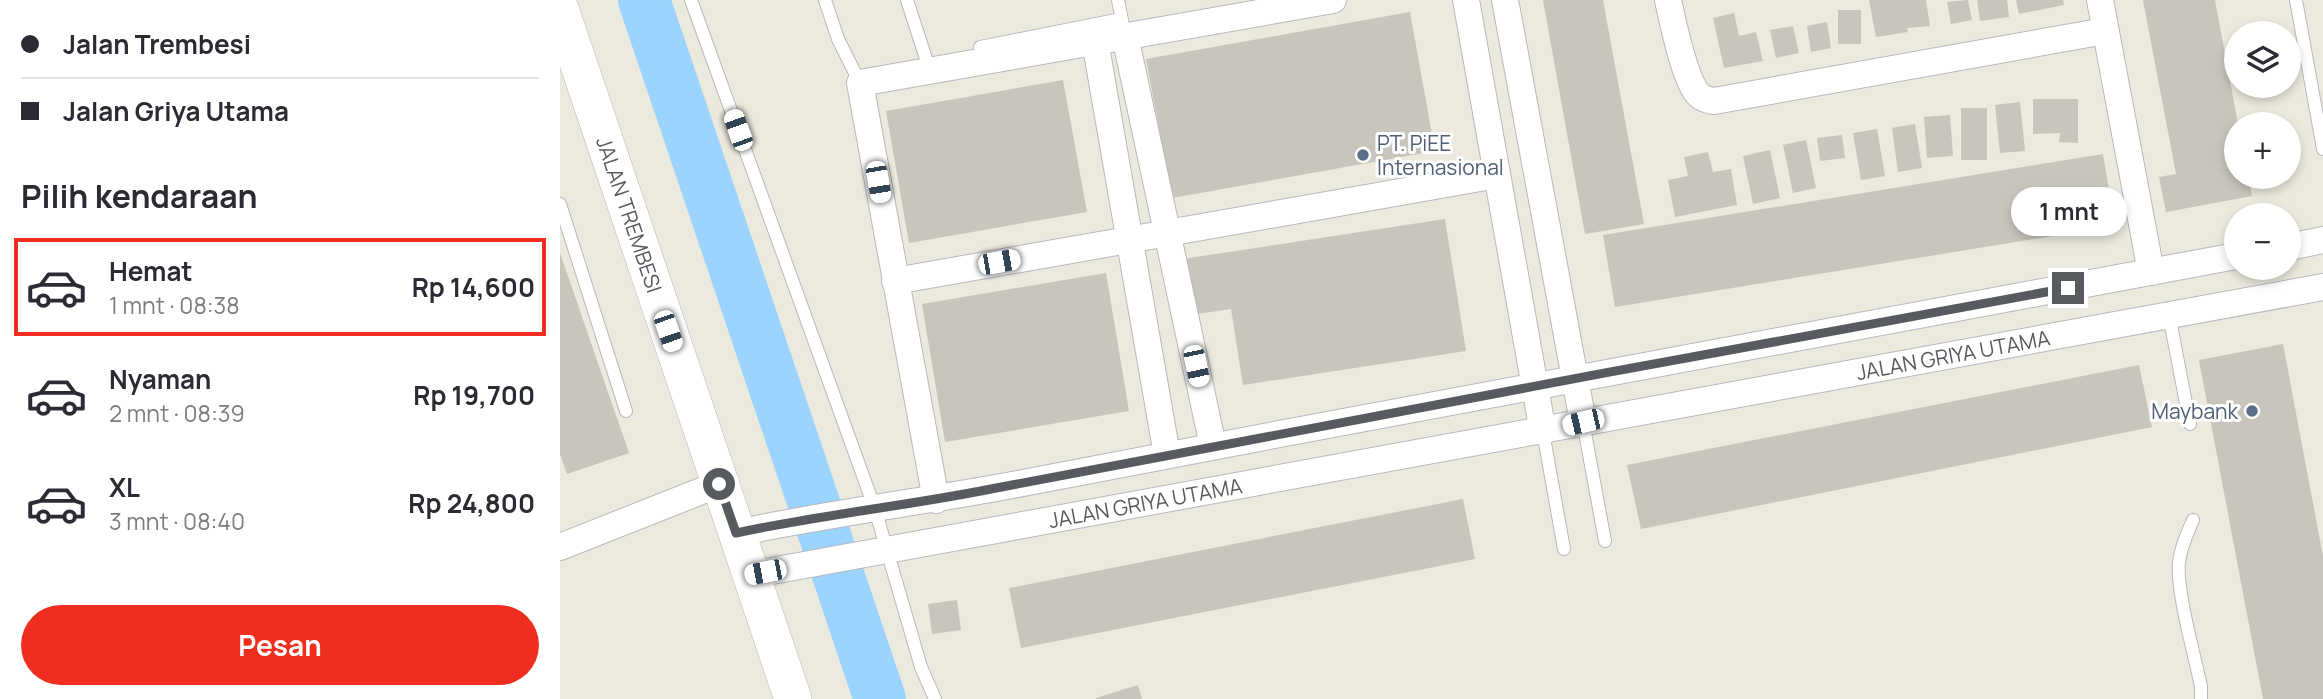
<!DOCTYPE html>
<html lang="id">
<head>
<meta charset="utf-8">
<style>
  body { margin:0; font-family:Manrope,sans-serif; background:#f2f2f3; color:#2b2b33; height:100vh; display:flex; flex-direction:column; font-size:26px; white-space:nowrap }
  * { box-sizing:border-box; margin:0 }
  p { font-size:23px; color:#7c7c81 }
  .icon { flex:none; width:38px; height:38px; fill:none; stroke:currentColor; stroke-width:2; stroke-linecap:round; stroke-linejoin:round }
  .map { position:relative; flex:1; overflow:hidden }
  .sheet { display:flex; flex-direction:column; background:#fff; width:560px }
  .sheet>* { flex:none }
  .guide { display:grid; align-content:center; height:154px; padding:0 21px; background:#fff }
  .controls { position:absolute; left:1664px; top:21px; display:grid; gap:14px }
  .controls a { display:grid; place-items:center; width:77px; height:77px; border-radius:50%; background:#fff; box-shadow:0 4px 10px #0003; font-size:35px }
  .end { position:absolute; width:32px; height:32px; margin:-16px; border:9px solid #575b60; background:#fff; box-shadow:0 0 0 4px #fff }
  .from { border-radius:50% }
  .bubble { position:absolute; height:49px; border-radius:24px; background:#fff; box-shadow:0 4px 10px #0003; font-size:23px; font-weight:700; line-height:49px; text-align:center }
  .car { position:absolute; width:21px; height:42px; margin:-21px -10px; border-radius:9px; box-shadow:0 0 5px 2px #0007; background:linear-gradient(#fff 24%,#345 0 40%,#fff 0 76%,#345 0 86%,#fff 0) }
  .guide b { display:flex; align-items:center; gap:24px; height:66px; font-size:26px }
  .guide b+b { border-top:2px solid #e1e1e2 }
  .guide i { width:18px; height:18px; background:#2b2b33 }
  ul { padding:0; list-style:none }
  li { display:flex; align-items:center; gap:21px; height:98px; margin:0 14px 10px; padding:0 7px; border:4px solid transparent; border-radius:0px }
  li div { flex:1 }
  li b { display:block; font-size:26px }
  li em { font-style:normal; font-weight:700 }
  li.current { border-color:#f02e20 }
  li>.icon { width:63px; height:63px; stroke-width:1.5 }
  h2 { padding:0 21px; font-size:32px; line-height:84px }
  .action { display:flex; gap:14px; margin-top:auto; padding:14px 21px }
  .action a { flex:1; height:80px; border-radius:42px; background:#f02e20; color:#fff; font-size:28px; font-weight:700; line-height:80px; text-align:center }
  main { display:flex; flex:1; min-height:0 }
  .map>svg:first-child { display:block }
  .lines { fill:none; stroke-linecap:round; stroke-linejoin:round }
  .river { stroke:#9bd4ff; stroke-width:52 }
  .building { fill:#c8c5bd }
  .lane-casing { stroke:#b6b9be; stroke-width:14 }
  .street-casing { stroke:#b6b9be; stroke-width:28 }
  .secondary-casing { stroke:#b4b8be; stroke-width:38 }
  .lane { stroke:#fff; stroke-width:12 }
  .street { stroke:#fff; stroke-width:26 }
  .secondary { stroke:#fff; stroke-width:37 }
  .route { stroke:#575b60; stroke-width:9 }
  .service-dot { fill:#5c6f8a; stroke:#fff; stroke-width:2.5 }
  .labels { text-anchor:middle; dominant-baseline:central; stroke-width:6; stroke-linejoin:round; paint-order:stroke }
  .service-label { font-size:21px; fill:#4e5e75; stroke:#fff; text-anchor:start }
  .street-label { font-size:21px; fill:#575b60; stroke:#fff }
</style>
</head>
<body>
<main>
<section class="sheet">
<div class="guide">
<b><i class="from"></i>Jalan Trembesi</b>
<b><i></i>Jalan Griya Utama</b>
</div>
<h2>Pilih kendaraan</h2>
<ul>
<li class="current"><svg class="icon" aria-label="car" viewBox="0 0 24 24"><path d="M5 17H2v-5l4-1 3-4h7l3 4 3 1v5h-3M9 17h6M6 11h13"/><circle cx="7" cy="17" r="2"/><circle cx="17" cy="17" r="2"/></svg><div><b>Hemat</b><p>1 mnt · 08:38</p></div><em>Rp 14,600</em></li>
<li><svg class="icon" aria-label="car" viewBox="0 0 24 24"><path d="M5 17H2v-5l4-1 3-4h7l3 4 3 1v5h-3M9 17h6M6 11h13"/><circle cx="7" cy="17" r="2"/><circle cx="17" cy="17" r="2"/></svg><div><b>Nyaman</b><p>2 mnt · 08:39</p></div><em>Rp 19,700</em></li>
<li><svg class="icon" aria-label="car" viewBox="0 0 24 24"><path d="M5 17H2v-5l4-1 3-4h7l3 4 3 1v5h-3M9 17h6M6 11h13"/><circle cx="7" cy="17" r="2"/><circle cx="17" cy="17" r="2"/></svg><div><b>XL</b><p>3 mnt · 08:40</p></div><em>Rp 24,800</em></li>
</ul>
<div class="action"><a>Pesan</a></div>
</section>
<div class="map">
<svg width="1763" height="699" viewBox="0 0 1763 699">
  <rect width="100%" height="100%" fill="#ece9de"/>
  <g class="lines">
    <!-- river -->
    <path class="river" d="M84 0 320 699"/>
  </g>
  <!-- building -->
  <path class="building" d="M983 0H1043L1084 224 1025 234Z
    M1309 0H1366L1370 26 1347 28 1348 32 1316 37Z
    M1408 0 1412 20 1391 24 1387 2Z
    M1417 0H1447L1449 17 1420 21Z
    M1456 0H1503L1504 5 1459 14Z
    M1583 0H1655L1678 124 1676 177H1688L1692 196 1606 212 1599 177 1616 174Z
    M1278 10H1301V44H1278Z
    M850 12 875 151 612 198 586 59Z
    M1174 13 1179 36 1196 32 1203 61 1164 68 1153 18Z
    M1267 22 1271 48 1251 52 1247 26Z
    M1233 26 1239 53 1216 58 1210 30Z
    M503 80 527 212 349 243 326 111Z
    M1473 99H1518V143L1499 142 1500 133 1473 134Z
    M1460 102 1465 151 1440 153 1435 105Z
    M1401 108H1427V160H1401Z
    M1390 115 1393 156 1367 158 1364 117Z
    M1355 124 1362 168 1338 172 1332 128Z
    M1317 129 1325 176 1301 180 1293 133Z
    M1282 135 1285 158 1260 161 1257 138Z
    M1246 140 1256 188 1233 193 1223 145Z
    M1210 150 1220 198 1193 204 1183 156Z
    M1148 152 1153 172 1171 169 1177 205 1115 217 1108 180 1128 176 1124 157Z
    M1543 154 1555 226 1055 307 1043 235Z
    M885 219 906 351 683 385 671 309 631 315 623 259Z
    M0 253 69 453 7 474 0 454Z
    M546 273 569 411 385 442 362 304Z
    M1723 344 1763 556V699H1703L1639 360Z
    M1579 365 1592 427 1081 529 1067 465Z
    M903 499 915 559 461 648 449 588Z
    M397 600 401 630 372 634 368 604Z
    M578 685 582 699H536V698Z"/>
  <g class="lines">
    <!-- lane casing -->
    <g class="lane-casing">
      <path id="lane" d="M131 0 315 509 361 667 375 699
        M265 0 278 39 300 83
        M347 0 370 71
        M558 0 563 25
        M1736 0 1763 149
        M420 47 561 19
        M0 204 66 411
        M1609 315 1630 424
        M1023 422 1045 541
        M983 432 1004 549
        M1633 520C1627 534 1621 546 1619 562 1616 591 1635 656 1641 687V699"/>
    </g>
    <!-- street casing -->
    <g class="street-casing">
      <g id="street">
        <path d="M906 0 983 432"/>
        <path d="M945 0 1023 422"/>
        <path d="M1108 0C1113 23 1123 71 1135 90 1139 97 1146 100 1154 101L1545 31"/>
        <path d="M1540 0 1591 272"/>
        <path d="M565 36 653 446"/>
        <path d="M535 41 607 455"/>
        <path d="M1729 247 1763 240"/>
        <path d="M335 281 937 175"/>
        <path d="M376 500 300 83 773 0"/>
        <path d="M176 533C271 513 368 501 463 483 867 405 1272 331 1676 256"/>
        <path d="M0 547 159 484"/>
        <path id="s1" d="M190 575 1763 287"/>
      </g>
    </g>
    <!-- secondary casing -->
    <g class="secondary-casing">
      <g id="secondary">
        <path id="s2" d="M0 9 233 699"/>
      </g>
    </g>
    <!-- lane -->
    <use href="#lane" class="lane"/>
    <!-- street -->
    <use href="#street" class="street"/>
    <!-- secondary -->
    <use href="#secondary" class="secondary"/>
  </g>
  <g class="lines">
    <!-- route -->
    <path class="route" d="M159 484 176 533C260 515 346 506 431 489 789 419 1149 354 1508 288"/>
  </g>
  <!-- markers -->
  <g class="service-dot">
    <circle cx="803" cy="155" r="7"/>
    <circle cx="1692" cy="411" r="7"/>
  </g>
  <g class="labels">
    <!-- service labels -->
    <g class="service-label">
      <text x="817" y="143">PT. PiEE<tspan x="817" dy="24">Internasional</tspan></text>
      <text x="1678" y="411" text-anchor="end">Maybank</text>
    </g>
    <!-- street labels -->
    <g class="street-label">
      <text stroke="none"><textPath href="#s2" startOffset="217">JALAN TREMBESI</textPath></text>
      <text stroke="none"><textPath href="#s1" startOffset="1223">JALAN GRIYA UTAMA</textPath></text>
      <text stroke="none"><textPath href="#s1" startOffset="402">JALAN GRIYA UTAMA</textPath></text>
    </g>
  </g>
</svg>
<div class="controls">
<a><svg class="icon" aria-label="layers" viewBox="0 0 24 24"><path d="M12 4l9 5-9 5-9-5zM3 14l9 5 9-5"/></svg></a>
<a>+</a>
<a>−</a>
</div>
<i class="end from" style="left:159px;top:484px"></i>
<i class="end" style="left:1508px;top:288px"></i>
<div class="bubble" style="left:1451px;top:187px;width:116px">1 mnt</div>
<i class="car" style="left:178px;top:130px;rotate:340deg"></i>
<i class="car" style="left:318px;top:182px;rotate:170deg"></i>
<i class="car" style="left:439px;top:262px;rotate:80deg"></i>
<i class="car" style="left:108px;top:331px;rotate:161deg"></i>
<i class="car" style="left:636px;top:366px;rotate:168deg"></i>
<i class="car" style="left:1023px;top:422px;rotate:257deg"></i>
<i class="car" style="left:205px;top:572px;rotate:259deg"></i>
</div>
</main>
</body>
</html>
